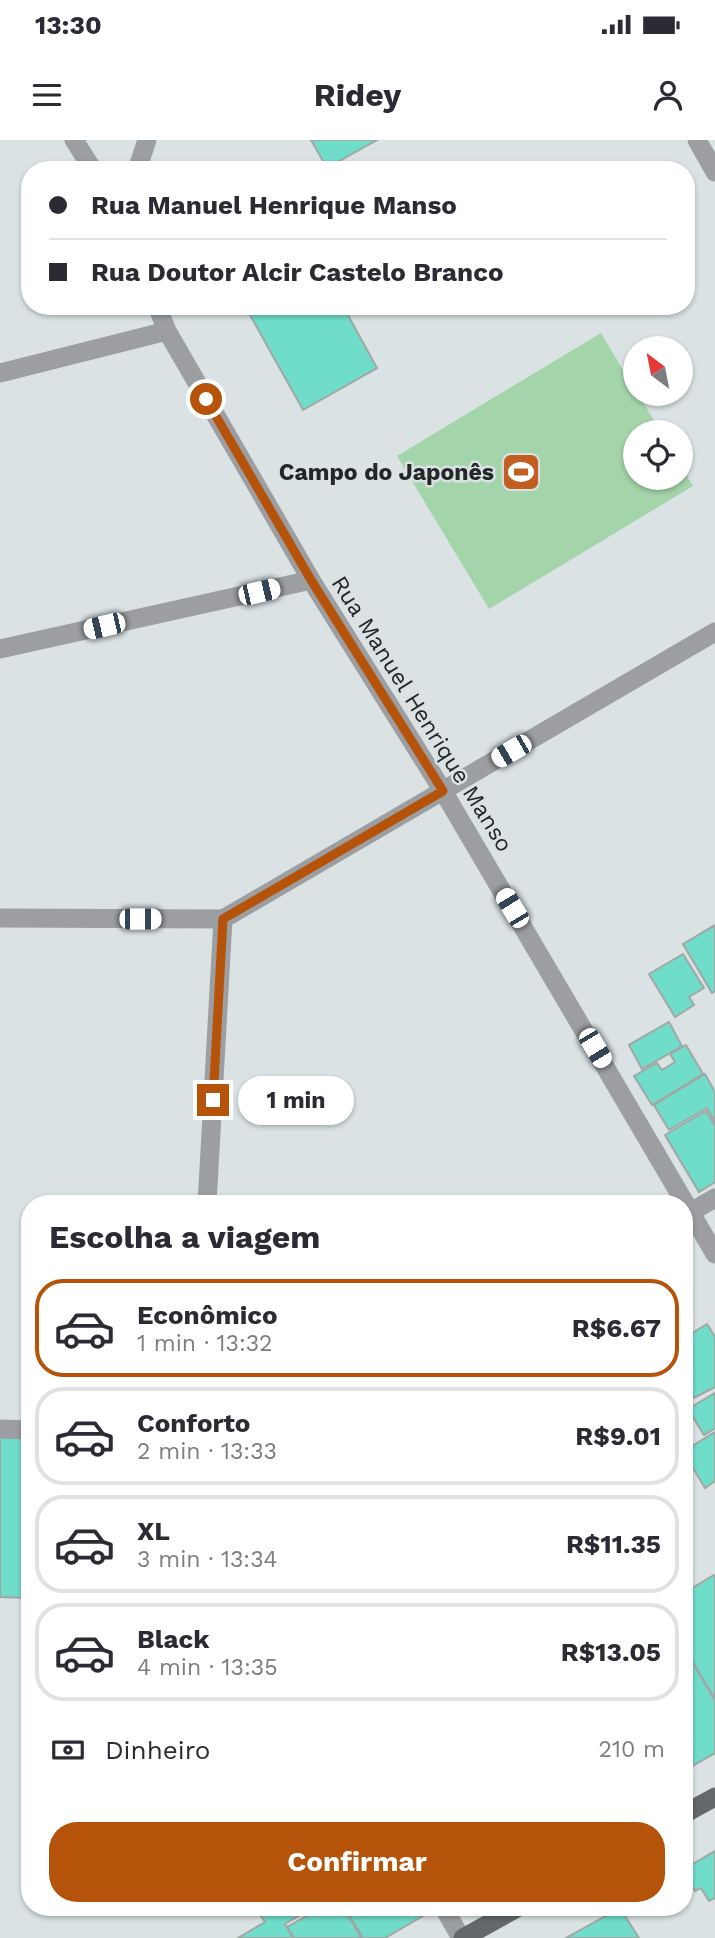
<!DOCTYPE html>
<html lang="pt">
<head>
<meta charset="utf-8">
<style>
  body { margin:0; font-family:"Work Sans",sans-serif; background:#f2f2f3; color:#2b2b33; height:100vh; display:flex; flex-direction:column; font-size:26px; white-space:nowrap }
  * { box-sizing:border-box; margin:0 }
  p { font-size:23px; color:#7c7c81 }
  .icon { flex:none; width:38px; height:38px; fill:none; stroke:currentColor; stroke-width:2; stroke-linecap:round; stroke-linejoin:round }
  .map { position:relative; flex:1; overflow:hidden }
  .panel { position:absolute; left:21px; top:1055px; width:672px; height:721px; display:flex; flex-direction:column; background:#fff; border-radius:28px; box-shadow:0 2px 5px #0004 }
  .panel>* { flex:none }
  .banner { position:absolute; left:21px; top:21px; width:674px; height:154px; border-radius:28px; box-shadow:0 2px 5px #0004; display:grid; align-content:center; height:154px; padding:0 28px; background:#fff }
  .needle { width:46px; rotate:328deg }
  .tools { position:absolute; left:623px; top:196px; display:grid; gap:14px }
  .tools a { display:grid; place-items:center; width:70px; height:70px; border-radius:50%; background:#fff; box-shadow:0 2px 5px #0004; font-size:35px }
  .end { position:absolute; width:32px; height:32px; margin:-16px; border:9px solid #b45309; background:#fff; box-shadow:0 0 0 4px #fff }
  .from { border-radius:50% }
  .bubble { position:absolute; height:49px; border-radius:24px; background:#fff; box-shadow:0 2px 5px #0004; font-size:23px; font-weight:700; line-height:49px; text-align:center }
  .car { position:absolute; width:21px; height:42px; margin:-21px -10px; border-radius:9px; box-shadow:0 0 5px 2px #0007; background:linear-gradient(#fff 24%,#345 0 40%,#fff 0 76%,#345 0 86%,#fff 0) }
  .banner b { display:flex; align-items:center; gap:24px; height:66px; font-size:26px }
  .banner b+b { border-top:2px solid #e1e1e2 }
  .banner i { width:18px; height:18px; background:#2b2b33 }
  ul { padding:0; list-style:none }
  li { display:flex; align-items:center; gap:21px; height:98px; margin:0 14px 10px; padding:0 14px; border:4px solid #e1e1e2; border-radius:28px }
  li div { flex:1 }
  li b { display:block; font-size:26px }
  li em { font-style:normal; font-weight:700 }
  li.on { border-color:#b45309 }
  li>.icon { width:63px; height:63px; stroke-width:1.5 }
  h2 { padding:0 28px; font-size:32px; line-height:84px }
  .pay { display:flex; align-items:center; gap:18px; height:77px; padding:0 28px; font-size:26px }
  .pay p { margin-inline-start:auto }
  .action { display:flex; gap:14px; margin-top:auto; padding:14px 28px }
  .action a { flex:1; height:80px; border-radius:28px; background:#b45309; color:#fff; font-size:28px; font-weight:700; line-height:80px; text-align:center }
  .status { display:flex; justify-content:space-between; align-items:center; height:49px; padding:0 35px; background:#fff; direction:ltr }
  .status svg { height:19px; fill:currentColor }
  header { display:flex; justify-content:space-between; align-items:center; height:91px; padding:0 28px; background:#fff; font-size:32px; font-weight:700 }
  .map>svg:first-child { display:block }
  .green { fill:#a4d4aa }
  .building { fill:#70ddcb; stroke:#a0a8a6; stroke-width:2 }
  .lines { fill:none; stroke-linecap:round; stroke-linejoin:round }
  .minor { stroke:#9c9ea1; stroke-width:19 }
  .tertiary { stroke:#9c9ea1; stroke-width:19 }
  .primary { stroke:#64686b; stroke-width:19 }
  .route { stroke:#b45309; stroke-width:9 }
  .labels { text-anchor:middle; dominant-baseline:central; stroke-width:5; stroke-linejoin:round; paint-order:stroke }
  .poi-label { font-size:23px; font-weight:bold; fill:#242728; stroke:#dae2e4; text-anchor:end }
  .street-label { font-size:23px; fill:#242728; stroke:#dae2e4 }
</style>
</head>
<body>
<div class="status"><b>13:30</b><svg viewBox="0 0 49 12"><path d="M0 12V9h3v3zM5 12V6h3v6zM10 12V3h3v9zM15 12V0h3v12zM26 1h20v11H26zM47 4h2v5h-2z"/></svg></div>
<header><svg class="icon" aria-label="menu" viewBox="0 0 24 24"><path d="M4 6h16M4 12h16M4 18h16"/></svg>Ridey<svg class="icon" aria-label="person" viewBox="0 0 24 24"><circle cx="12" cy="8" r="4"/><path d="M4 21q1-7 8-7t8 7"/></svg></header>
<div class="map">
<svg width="715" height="1798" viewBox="0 0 715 1798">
  <rect width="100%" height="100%" fill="#dae2e4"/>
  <!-- green -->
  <path class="green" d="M601 193 635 250V254H638L661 292H635V338H681V326L693 346 489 469 397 316Z"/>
  <!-- building -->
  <path class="building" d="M311 0H377L327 28Z
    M245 166H343L377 228 303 270Z
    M715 785V851L712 853 683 804Z
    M683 814 704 848 689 857 694 865 675 877 649 834Z
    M669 882 682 906 642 929 629 905Z
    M686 905 703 934 652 965 634 936 657 923 662 930 675 922 670 914Z
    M705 934 715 952V982L707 968 669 990 654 965Z
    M706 971 715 986V1042L699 1052 665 995Z
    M707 1184 715 1197V1247L694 1258 688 1246 684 1249V1198Z
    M715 1253V1288L704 1295 688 1269Z
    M715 1292V1341L705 1348 693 1328 684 1333V1311Z
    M0 1297 30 1298V1458L0 1457Z
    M714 1435 715 1436V1559L684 1508V1453Z
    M694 1525 715 1561V1613L689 1628 684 1621V1530Z
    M715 1711V1758L709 1761 701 1748 695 1751 684 1734V1729Z
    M255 1768H312L285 1784 293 1798H238L265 1782Z
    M321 1768H344L361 1798H294L287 1787Z
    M345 1768H418L423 1776 385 1798H363Z
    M620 1768 639 1798H566Z"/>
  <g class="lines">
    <!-- minor -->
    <path class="minor" d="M74 0 93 30
      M697 0 715 32
      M137 30 147 0
      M157 166 167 191 311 440 443 651
      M0 233 167 191
      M0 509 311 440
      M207 1064 223 779
      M684 1076 715 1058
      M0 1289 30 1290
      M444 1768 461 1798"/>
    <!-- tertiary -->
    <path class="tertiary" d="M443 651 715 1114
      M0 778 223 779 715 492"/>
    <!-- primary -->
    <path class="primary" d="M684 1674 715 1657
      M463 1798 517 1768"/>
  </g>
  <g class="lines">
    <!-- route -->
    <path class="route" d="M206 259 311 440 443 651 223 779 213 960"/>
  </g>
  <!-- icons -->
  <defs>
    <g id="stadium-square" transform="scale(2.0125)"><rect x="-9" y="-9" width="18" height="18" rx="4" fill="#c15f22" stroke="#dae2e4"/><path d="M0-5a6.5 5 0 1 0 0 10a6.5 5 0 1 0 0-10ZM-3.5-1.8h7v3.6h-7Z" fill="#fff"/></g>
  </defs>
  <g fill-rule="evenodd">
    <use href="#stadium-square" x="521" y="332"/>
  </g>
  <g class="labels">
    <!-- poi labels -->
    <g class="poi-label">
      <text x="494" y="332">Campo do Japonês</text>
    </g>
    <!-- street labels -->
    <g class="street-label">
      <text transform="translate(422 574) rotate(58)">Rua Manuel Henrique Manso</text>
    </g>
  </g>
</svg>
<div class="tools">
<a><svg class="needle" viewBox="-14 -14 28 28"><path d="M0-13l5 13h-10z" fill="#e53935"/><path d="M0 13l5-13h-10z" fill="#7c7c81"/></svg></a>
<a><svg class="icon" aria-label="locate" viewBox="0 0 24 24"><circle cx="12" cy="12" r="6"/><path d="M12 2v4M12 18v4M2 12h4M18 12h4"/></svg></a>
</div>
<i class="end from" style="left:206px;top:259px"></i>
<i class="end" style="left:213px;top:960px"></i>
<div class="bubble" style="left:238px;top:936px;width:116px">1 min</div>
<i class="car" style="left:259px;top:452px;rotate:77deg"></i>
<i class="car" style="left:104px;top:486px;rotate:257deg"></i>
<i class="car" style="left:511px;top:611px;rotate:240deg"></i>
<i class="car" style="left:512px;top:768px;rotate:329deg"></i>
<i class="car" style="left:140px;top:779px;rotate:90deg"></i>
<i class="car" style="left:595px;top:908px;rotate:149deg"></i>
<div class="banner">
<b><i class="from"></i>Rua Manuel Henrique Manso</b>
<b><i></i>Rua Doutor Alcir Castelo Branco</b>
</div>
<section class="panel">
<h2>Escolha a viagem</h2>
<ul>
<li class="on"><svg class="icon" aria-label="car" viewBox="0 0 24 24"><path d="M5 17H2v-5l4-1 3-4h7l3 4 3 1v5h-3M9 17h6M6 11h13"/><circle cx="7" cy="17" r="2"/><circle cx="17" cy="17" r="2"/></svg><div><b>Econômico</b><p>1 min · 13:32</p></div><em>R$6.67</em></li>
<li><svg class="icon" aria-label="car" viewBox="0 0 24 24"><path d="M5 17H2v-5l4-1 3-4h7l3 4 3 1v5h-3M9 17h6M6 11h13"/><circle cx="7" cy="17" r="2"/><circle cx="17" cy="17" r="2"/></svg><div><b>Conforto</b><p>2 min · 13:33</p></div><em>R$9.01</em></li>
<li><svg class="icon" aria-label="car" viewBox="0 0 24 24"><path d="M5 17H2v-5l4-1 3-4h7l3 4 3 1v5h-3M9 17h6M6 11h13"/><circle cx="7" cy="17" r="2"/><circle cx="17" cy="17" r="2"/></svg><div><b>XL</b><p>3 min · 13:34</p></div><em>R$11.35</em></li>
<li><svg class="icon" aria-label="car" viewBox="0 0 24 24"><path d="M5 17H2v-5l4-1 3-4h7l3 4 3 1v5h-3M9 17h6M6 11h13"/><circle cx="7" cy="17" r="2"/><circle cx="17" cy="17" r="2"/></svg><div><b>Black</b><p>4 min · 13:35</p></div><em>R$13.05</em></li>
</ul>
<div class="pay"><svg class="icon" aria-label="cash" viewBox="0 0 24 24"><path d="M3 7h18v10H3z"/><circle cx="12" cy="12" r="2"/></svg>Dinheiro<p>210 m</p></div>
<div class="action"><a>Confirmar</a></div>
</section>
</div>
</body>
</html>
